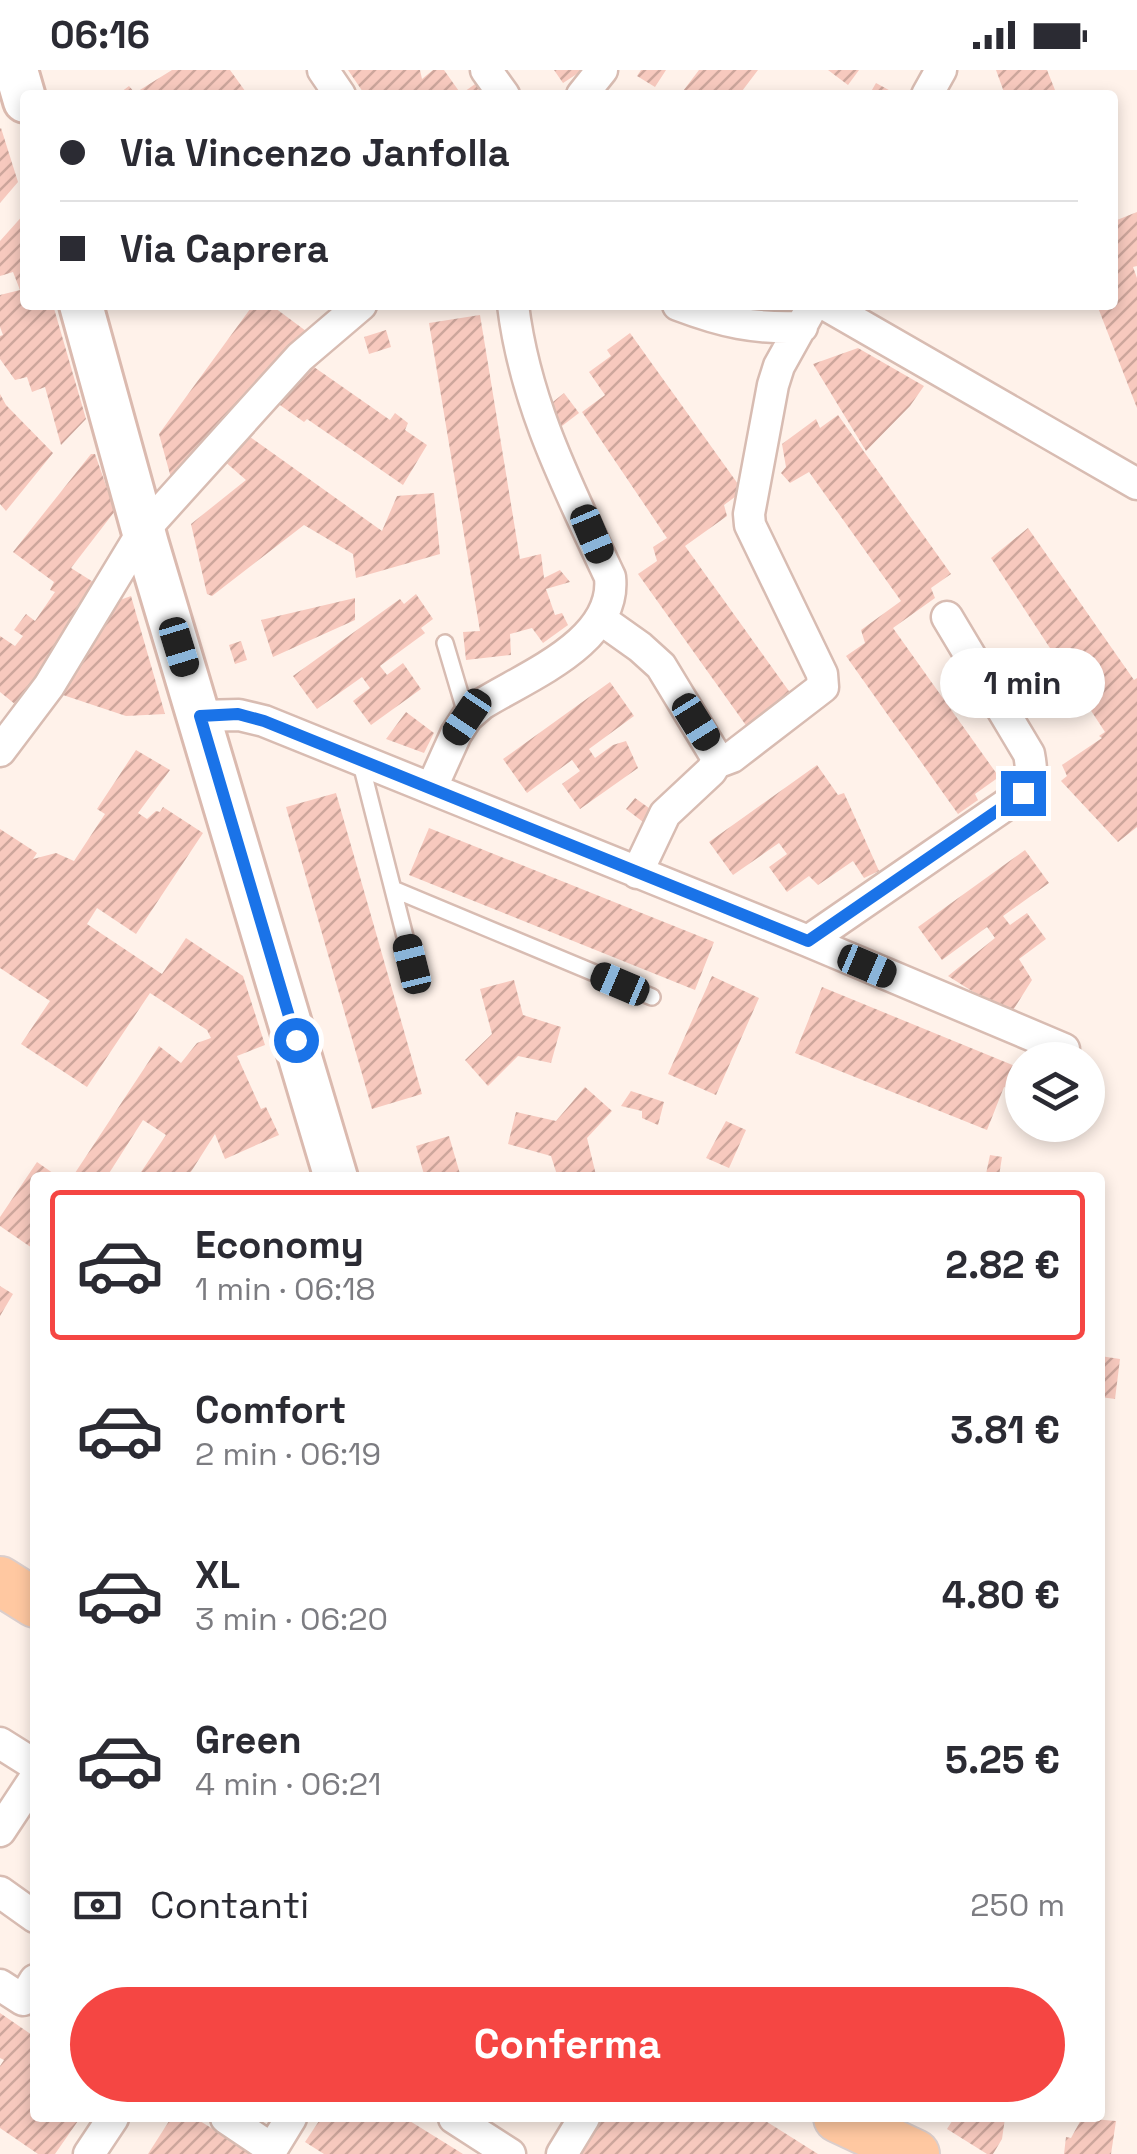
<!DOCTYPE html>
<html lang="it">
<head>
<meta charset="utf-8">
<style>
  body { margin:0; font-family:"Space Grotesk",sans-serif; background:#f7f7f7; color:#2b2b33; height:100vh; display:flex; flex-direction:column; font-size:38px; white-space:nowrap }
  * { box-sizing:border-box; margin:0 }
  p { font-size:32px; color:#7c7c81 }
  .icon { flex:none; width:55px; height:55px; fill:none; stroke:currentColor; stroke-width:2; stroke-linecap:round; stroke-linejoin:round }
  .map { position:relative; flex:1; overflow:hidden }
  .side { position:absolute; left:30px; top:1102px; width:1075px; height:950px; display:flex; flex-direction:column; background:#fff; border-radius:10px; box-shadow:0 5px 15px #0003 }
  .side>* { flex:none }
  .banner { position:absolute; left:20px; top:20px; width:1098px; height:220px; border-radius:10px; box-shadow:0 5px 15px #0003; display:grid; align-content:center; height:220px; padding:0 40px; background:#fff }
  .fabs { position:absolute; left:1005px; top:972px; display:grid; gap:20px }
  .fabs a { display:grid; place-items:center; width:100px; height:100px; border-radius:50%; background:#fff; box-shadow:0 5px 15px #0003; font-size:50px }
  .end { position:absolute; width:45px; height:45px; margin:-22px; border:12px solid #1a73e8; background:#fff; box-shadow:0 0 0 5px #fff }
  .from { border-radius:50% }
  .bubble { position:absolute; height:70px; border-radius:35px; background:#fff; box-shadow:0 5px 15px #0003; font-size:32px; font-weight:700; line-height:70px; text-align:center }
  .car { position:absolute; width:30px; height:60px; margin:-30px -15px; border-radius:12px; box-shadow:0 0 8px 2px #0007; background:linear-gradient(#222 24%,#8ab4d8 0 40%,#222 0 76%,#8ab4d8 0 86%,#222 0) }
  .banner b { display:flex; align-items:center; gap:35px; height:95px; font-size:38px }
  .banner b+b { border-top:2px solid #e1e1e2 }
  .banner i { width:25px; height:25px; background:#2b2b33 }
  ul { padding:18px 0 0; list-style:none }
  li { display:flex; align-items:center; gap:30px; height:150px; margin:0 20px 15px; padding:0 20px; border:5px solid transparent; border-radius:10px }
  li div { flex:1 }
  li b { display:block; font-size:38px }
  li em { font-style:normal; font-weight:700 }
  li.on { border-color:#f54643 }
  li>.icon { width:90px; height:90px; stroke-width:1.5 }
  .pay { display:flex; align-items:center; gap:25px; height:110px; padding:0 40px; font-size:38px }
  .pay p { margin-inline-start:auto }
  .cta { display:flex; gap:20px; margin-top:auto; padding:20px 40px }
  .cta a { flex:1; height:115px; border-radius:60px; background:#f54643; color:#fff; font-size:40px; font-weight:700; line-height:115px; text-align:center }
  .status { display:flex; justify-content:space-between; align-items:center; height:70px; padding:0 50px; background:#fff; direction:ltr }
  .status svg { height:28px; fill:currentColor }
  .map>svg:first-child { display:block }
  .building { fill:url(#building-hatch) }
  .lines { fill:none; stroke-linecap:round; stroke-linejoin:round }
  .lane-casing { stroke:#d8bcb2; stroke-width:20 }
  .street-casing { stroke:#d8bcb2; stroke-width:35 }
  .secondary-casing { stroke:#dbbaaf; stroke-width:48 }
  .primary-casing { stroke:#dbcecc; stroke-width:52 }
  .lane { stroke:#fff; stroke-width:15 }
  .street { stroke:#fff; stroke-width:30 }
  .secondary { stroke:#fff; stroke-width:42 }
  .primary { stroke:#ffc8a1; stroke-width:48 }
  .route { stroke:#1a73e8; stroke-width:12 }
</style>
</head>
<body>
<div class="status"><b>06:16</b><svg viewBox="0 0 49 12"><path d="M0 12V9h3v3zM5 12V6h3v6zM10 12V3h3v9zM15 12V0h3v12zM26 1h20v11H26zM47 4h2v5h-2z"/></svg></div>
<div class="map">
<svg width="1137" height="2084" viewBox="0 0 1137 2084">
  <defs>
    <pattern id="building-hatch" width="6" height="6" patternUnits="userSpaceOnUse" patternTransform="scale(2.5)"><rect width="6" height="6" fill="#f7c9be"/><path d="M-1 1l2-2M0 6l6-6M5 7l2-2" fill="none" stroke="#cda69c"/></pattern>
  </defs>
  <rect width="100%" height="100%" fill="#fff2ea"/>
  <!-- building -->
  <path class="building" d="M172 0H230L248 25H117L129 16 135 23Z
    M348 0H420L422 9 433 0H444L461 24 478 12 487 25H365Z
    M554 0H583L563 13Z
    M641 0H666L655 17 637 6Z
    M699 0H758L739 25H680Z
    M828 0H859L848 15Z
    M996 0H1047L1057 25H1005Z
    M876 13 898 25H869Z
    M1 58 18 112 0 133V59Z
    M1137 142V196L1133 197 1137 208V338L1097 235H1112V152Z
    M25 143V235H53L86 349 61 375 45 317 32 322 27 307 15 310 0 289V266L3 265 0 257V225L20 220 13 202 0 206V171Z
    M253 235H271L310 264 171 408 159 364Z
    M480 245 520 489 541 484 544 508 560 500 570 512 546 519 555 545 562 543 568 555 543 573 532 558 510 564 511 585 466 590 463 562 480 561 429 253Z
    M386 260 391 277 369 284 364 267Z
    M630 263 743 421 724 435 727 446 685 476 791 624 767 641 770 648 750 661 638 504 657 491 653 477 667 468 582 342 605 325 589 302 611 286 607 280Z
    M858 278 924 316 910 336 866 381 813 294Z
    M314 297 390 350 395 343 408 353 405 360 427 375 403 415 307 349 304 352 277 333Z
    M564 323 579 343 558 359 543 340Z
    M0 324 6 335 53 383 6 441 0 434Z
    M838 345 951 504 931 518 935 528 893 558 999 707 975 724 978 730 958 744 846 586 865 573 861 560 901 531 809 402 790 413 781 403 786 397 782 374 816 349 820 358Z
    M246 364 382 461 397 426 434 423 440 484 356 508 353 484 304 455 212 526 207 524 191 454 246 410 223 390Z
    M91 384H95L115 441 71 498 98 515 21 639 0 622V566L15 576 23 566 14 560 26 544 35 551 55 522 50 520 54 512 13 482Z
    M1028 458 1134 610 1137 608V757L1118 772 1061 711 1067 706 1062 695 1102 668 1099 666 1105 662 991 488Z
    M416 524 433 549 421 558 425 563 380 596 387 605 403 593 421 619 371 655 353 631 370 618 362 607 317 639 293 606 400 529 404 534Z
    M131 526 165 644 126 646 60 624 120 530Z
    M355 528V550L273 587 261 550Z
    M241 571 247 590 235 594 229 575Z
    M610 612 634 646 589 679 595 688 613 675 626 671 638 698 580 739 562 714 580 701 572 690 527 723 503 689Z
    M406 642 434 663 424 683 386 669Z
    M136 680 170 700 138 743 147 749 156 741 160 742 163 737 203 763 136 864 97 838 87 854 162 904 186 868 243 906 265 975 237 986 261 1039 266 1037 279 1065 225 1089 215 1064 187 1108H137L166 1065 143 1050 106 1108H82L75 1103 159 976 181 993 197 973 211 968 207 960 150 923 87 1017 21 974 50 931 0 898V759L37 783 33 789 56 783 74 791 105 744 97 739Z
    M817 695 838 725 844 723 879 801 864 808 853 791 818 815 809 806 787 822 769 797 787 784 779 773 733 805 709 772Z
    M336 723 422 1024 372 1039 286 737Z
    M635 728 649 738 643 752 626 739Z
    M429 758 714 872 695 920 409 805Z
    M1025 780 1049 813 1003 846 1010 855 1027 843 1046 869 1019 889 1032 910 1010 945 948 906 995 868 987 857 942 890 918 857Z
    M712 906 759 928 716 1025 668 1004Z
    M514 910 523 945 561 957 551 993 518 986 488 1016 465 990 492 964 480 919Z
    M822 917 1022 999 1020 1022 1004 1017 987 1060 795 983Z
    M585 1017 612 1041 587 1068 596 1105 558 1108 551 1086 508 1074 516 1042 556 1051Z
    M631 1021 664 1032 658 1055 642 1048V1041L621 1036Z
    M726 1051 746 1060 729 1098 706 1088Z
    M449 1066 460 1104 469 1108H425L416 1076Z
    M990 1085 1002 1087 999 1106 986 1104Z
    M37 1092 60 1108H35V1180L0 1156V1147Z
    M0 1216 13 1224 0 1246Z
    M1100 1286 1120 1289 1115 1329 1100 1327Z
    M0 1943 35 1967V2048H80L55 2084H38L0 2058V1996L4 1990 0 1988Z
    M171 2048H195L254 2084H148Z
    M321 2048H405L463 2084H324L305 2072Z
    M601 2048H761L818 2084H578Z
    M954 2048H1005L1002 2069 993 2084H987L947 2059Z
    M1082 2048 1116 2051 1111 2084H1064L1066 2067 1071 2068Z"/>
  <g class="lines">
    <!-- lane casing -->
    <g class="lane-casing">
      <path id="lane" d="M445 573 467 647
        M360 690 412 894
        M393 819 652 927"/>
    </g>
    <!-- street casing -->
    <g class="street-casing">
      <path id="street" d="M323 0 340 25
        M486 0 504 25
        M582 25 602 0
        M927 25 941 0
        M678 235C723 252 754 259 802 257
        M826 235 1137 414
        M602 550 640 577 661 596 715 685 716 693 711 701 665 744 637 803
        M200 646 239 645 264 651 808 871 1064 979
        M0 681 49 616 143 461 300 287 361 235
        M716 693 732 687 823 617 822 604 750 455 749 444 773 315 779 296 813 235
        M432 717 456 664 467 647 482 634C529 605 617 571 610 507 568 417 525 334 513 235
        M808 871 1023 723C1033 710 1032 700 1029 684L947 547
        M0 1673 35 1695
        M0 1761 35 1708
        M0 1822 35 1847
        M0 1915 23 1930 35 1910
        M226 2048 272 2079 291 2048
        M454 2048 510 2084
        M89 2084 113 2048
        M562 2084 584 2048"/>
    </g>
    <!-- secondary casing -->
    <g class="secondary-casing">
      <path id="secondary" d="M16 0 25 31
        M81 235 147 474 336 1108"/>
    </g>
    <!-- primary casing -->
    <g class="primary-casing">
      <path id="primary" d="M0 1511 35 1533
        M838 2048 915 2084"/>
    </g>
    <!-- lane -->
    <use href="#lane" class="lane"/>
    <!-- street -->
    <use href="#street" class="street"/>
    <!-- secondary -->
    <use href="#secondary" class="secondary"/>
    <!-- primary -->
    <use href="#primary" class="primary"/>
  </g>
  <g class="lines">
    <!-- route -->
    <path class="route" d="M296 970 200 646 238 644 264 651 808 871 1023 723"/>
  </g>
</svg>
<div class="fabs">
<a><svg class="icon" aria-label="layers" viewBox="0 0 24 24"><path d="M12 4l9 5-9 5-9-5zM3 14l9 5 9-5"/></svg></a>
</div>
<i class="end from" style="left:296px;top:970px"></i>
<i class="end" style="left:1023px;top:723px"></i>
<div class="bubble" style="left:940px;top:578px;width:165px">1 min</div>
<i class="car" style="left:592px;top:464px;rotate:157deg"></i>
<i class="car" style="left:179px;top:577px;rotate:163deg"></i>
<i class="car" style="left:467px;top:647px;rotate:214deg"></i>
<i class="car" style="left:696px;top:652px;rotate:148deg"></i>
<i class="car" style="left:412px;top:894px;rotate:346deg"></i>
<i class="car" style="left:867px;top:896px;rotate:113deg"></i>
<i class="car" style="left:620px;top:914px;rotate:293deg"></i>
<div class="banner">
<b><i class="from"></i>Via Vincenzo Janfolla</b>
<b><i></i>Via Caprera</b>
</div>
<section class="side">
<ul>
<li class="on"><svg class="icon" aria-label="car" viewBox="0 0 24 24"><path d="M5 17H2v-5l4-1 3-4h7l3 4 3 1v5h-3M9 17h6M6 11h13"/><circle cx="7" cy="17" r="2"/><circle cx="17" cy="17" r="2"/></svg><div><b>Economy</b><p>1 min · 06:18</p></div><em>2.82 €</em></li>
<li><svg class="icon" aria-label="car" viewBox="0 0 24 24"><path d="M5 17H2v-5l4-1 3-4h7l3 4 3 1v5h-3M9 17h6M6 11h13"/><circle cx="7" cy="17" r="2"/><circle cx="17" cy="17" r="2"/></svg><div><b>Comfort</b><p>2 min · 06:19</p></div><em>3.81 €</em></li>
<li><svg class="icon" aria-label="car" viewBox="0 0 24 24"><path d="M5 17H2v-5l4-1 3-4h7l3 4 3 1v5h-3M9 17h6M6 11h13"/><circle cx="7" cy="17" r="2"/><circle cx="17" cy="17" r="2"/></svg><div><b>XL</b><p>3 min · 06:20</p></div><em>4.80 €</em></li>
<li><svg class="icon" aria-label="car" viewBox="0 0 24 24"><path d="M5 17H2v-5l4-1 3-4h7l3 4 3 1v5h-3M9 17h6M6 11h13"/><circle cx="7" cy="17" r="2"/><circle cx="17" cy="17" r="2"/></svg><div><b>Green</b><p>4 min · 06:21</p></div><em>5.25 €</em></li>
</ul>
<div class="pay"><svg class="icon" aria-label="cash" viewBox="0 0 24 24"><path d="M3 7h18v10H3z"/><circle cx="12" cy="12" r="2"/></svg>Contanti<p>250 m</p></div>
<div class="cta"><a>Conferma</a></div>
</section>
</div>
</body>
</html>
